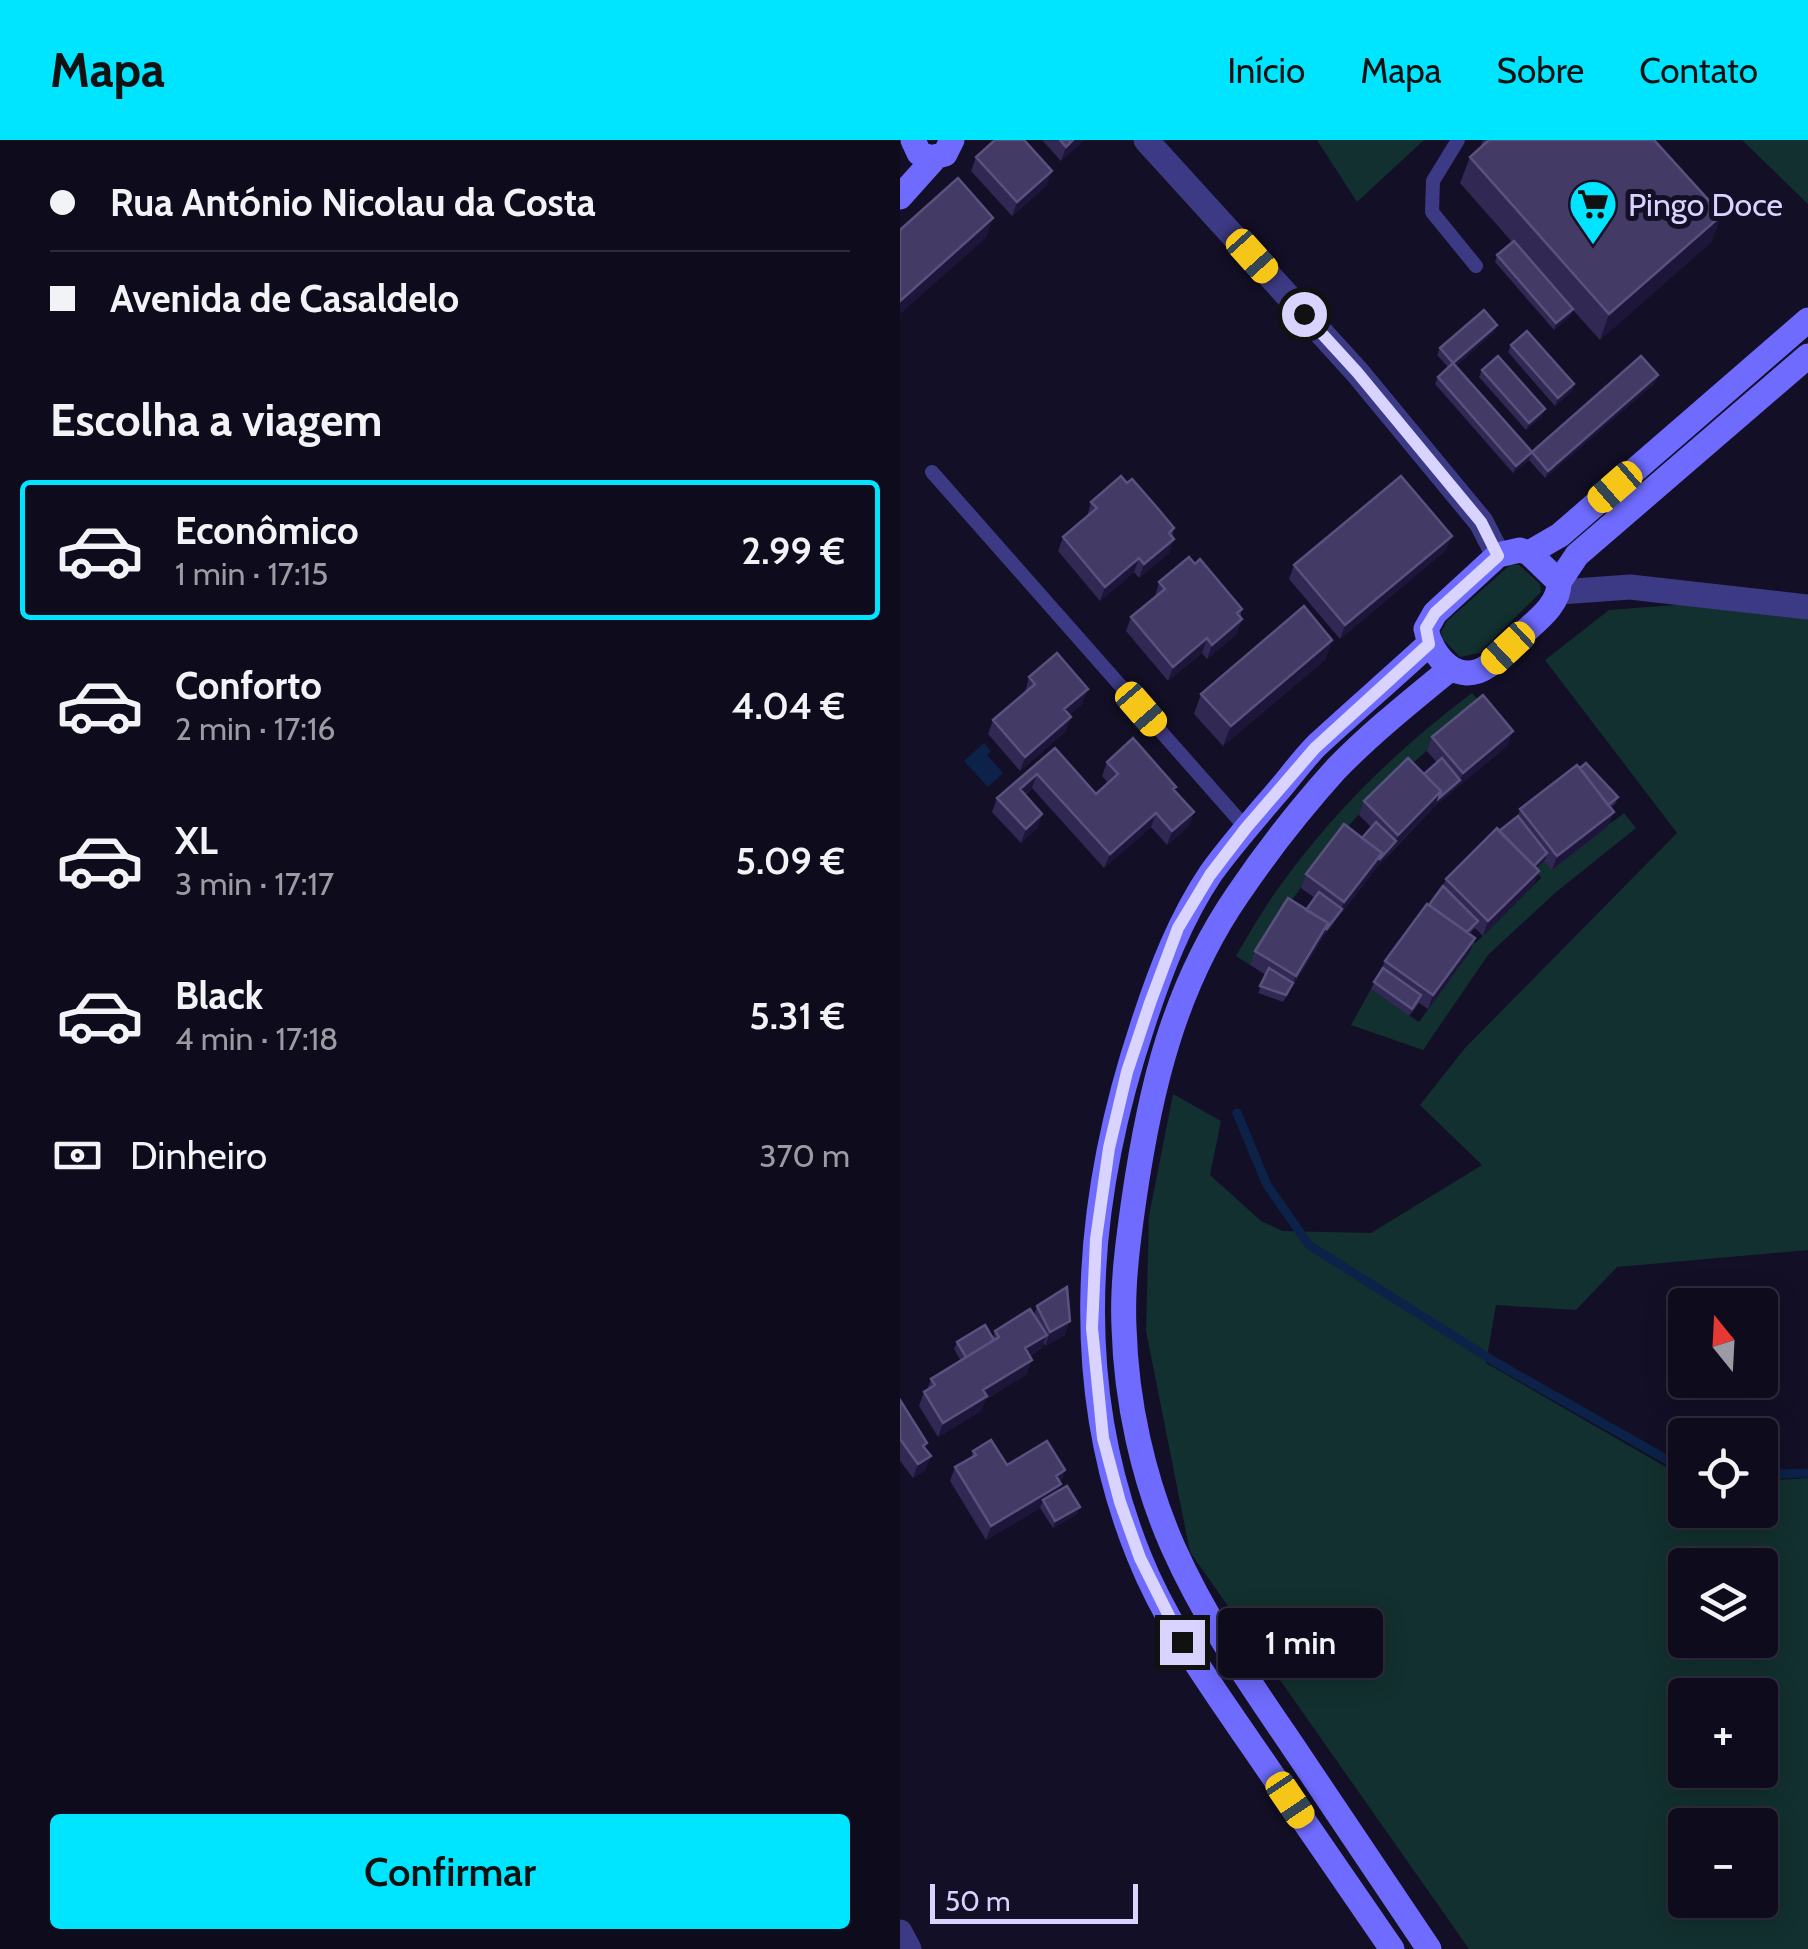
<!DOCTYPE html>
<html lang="pt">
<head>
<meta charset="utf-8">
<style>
  body { margin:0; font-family:Cabin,sans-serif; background:#171425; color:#f1f3f6; height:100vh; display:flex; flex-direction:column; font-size:38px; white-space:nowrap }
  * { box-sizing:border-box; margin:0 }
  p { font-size:32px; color:#9b9ba3 }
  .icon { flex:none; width:55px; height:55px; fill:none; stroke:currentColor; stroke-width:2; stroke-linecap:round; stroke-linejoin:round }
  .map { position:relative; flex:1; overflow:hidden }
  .details { display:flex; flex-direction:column; background:#0e0b1c; width:900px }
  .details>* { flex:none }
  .hud { display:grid; align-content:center; height:220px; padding:0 50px; background:#0e0b1c }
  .needle { width:65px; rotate:342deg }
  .buttons { position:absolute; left:768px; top:1148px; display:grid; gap:20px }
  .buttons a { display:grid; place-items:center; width:110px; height:110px; border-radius:10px; background:#0e0b1c; box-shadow:0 5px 25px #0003,0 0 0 2px #2e2b3b; font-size:50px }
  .scale { position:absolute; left:30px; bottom:25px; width:208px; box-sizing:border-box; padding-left:10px; border:5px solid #d9d4ff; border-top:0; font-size:28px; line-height:35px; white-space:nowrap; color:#d9d4ff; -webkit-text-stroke:8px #130f26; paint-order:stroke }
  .end { position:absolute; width:45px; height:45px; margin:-22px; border:12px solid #d9d4ff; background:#111; box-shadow:0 0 0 5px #111 }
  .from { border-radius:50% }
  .bubble { position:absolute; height:70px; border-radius:10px; background:#0e0b1c; box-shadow:0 5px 25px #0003,0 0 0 2px #2e2b3b; font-size:32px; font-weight:600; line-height:70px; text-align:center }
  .car { position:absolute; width:30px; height:60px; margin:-30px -15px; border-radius:12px; box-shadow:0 0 8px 2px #0007; background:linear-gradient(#f5c518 24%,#345 0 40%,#f5c518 0 76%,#345 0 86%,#f5c518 0) }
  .hud b { display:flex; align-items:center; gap:35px; height:95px; font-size:38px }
  .hud b+b { border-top:2px solid #2e2b3b }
  .hud i { width:25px; height:25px; background:#f1f3f6 }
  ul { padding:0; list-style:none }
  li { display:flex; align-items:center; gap:30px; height:140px; margin:0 20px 15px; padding:0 30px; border:5px solid transparent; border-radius:10px }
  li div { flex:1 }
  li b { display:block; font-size:38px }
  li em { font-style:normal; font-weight:600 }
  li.current { border-color:#00e5ff }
  li>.icon { width:90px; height:90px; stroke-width:1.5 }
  h2 { padding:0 50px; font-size:45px; line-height:120px }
  .pay { display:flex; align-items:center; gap:25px; height:110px; padding:0 50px; font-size:38px }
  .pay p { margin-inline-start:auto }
  .action { display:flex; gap:20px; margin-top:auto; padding:20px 50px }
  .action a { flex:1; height:115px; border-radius:10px; background:#00e5ff; color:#111; font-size:40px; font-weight:600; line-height:115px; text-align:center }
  header { display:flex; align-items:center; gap:60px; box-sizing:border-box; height:140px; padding:0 50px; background:#00e5ff; color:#111 }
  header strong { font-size:48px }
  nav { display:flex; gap:55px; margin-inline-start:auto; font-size:35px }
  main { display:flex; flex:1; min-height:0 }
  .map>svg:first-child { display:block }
  .green { fill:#12302f; fill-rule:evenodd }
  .water { fill:#0c2248 }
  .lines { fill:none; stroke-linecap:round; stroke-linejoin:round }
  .stream { stroke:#0c2248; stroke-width:9 }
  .lane { stroke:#3d3a85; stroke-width:14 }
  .street { stroke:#3d3a85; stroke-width:25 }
  .secondary { stroke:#6f6bff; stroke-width:25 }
  .wall { fill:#312854 }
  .shaded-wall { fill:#1d163a }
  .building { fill:#433a66; stroke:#5a527e; stroke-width:2.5 }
  .route { stroke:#d9d4ff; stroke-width:12 }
  .labels { text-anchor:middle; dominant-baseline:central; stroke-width:10; stroke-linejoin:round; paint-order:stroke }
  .poi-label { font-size:32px; fill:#d9d4ff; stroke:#130f26; text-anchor:start }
</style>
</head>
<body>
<header>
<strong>Mapa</strong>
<nav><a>Início</a><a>Mapa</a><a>Sobre</a><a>Contato</a></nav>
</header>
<main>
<section class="details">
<div class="hud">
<b><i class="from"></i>Rua António Nicolau da Costa</b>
<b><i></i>Avenida de Casaldelo</b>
</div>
<h2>Escolha a viagem</h2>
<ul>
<li class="current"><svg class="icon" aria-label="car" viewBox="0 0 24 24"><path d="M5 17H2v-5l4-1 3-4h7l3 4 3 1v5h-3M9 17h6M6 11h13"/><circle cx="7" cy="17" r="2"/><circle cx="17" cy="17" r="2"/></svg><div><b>Econômico</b><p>1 min · 17:15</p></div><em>2.99 €</em></li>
<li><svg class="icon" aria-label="car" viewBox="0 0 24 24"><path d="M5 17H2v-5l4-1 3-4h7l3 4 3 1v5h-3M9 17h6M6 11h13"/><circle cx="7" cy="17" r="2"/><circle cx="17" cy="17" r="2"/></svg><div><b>Conforto</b><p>2 min · 17:16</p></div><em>4.04 €</em></li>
<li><svg class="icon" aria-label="car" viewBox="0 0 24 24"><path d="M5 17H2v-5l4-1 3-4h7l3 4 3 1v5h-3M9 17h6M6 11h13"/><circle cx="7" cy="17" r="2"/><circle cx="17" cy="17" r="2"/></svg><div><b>XL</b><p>3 min · 17:17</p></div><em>5.09 €</em></li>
<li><svg class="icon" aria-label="car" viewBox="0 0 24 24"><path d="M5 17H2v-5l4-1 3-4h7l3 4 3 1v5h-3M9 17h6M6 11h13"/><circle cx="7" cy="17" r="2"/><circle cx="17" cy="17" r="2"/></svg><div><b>Black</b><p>4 min · 17:18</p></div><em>5.31 €</em></li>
</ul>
<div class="pay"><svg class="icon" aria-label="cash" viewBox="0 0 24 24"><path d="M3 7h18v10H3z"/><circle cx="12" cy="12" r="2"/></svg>Dinheiro<p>370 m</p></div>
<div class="action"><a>Confirmar</a></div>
</section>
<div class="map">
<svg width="908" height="1809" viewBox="0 0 908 1809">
  <rect width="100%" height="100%" fill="#130f26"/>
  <!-- green -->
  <path class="green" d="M417 0H524L457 62Z
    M842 0H908V64Z
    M610 425H619L640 444 641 452 579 513 560 517 543 499 541 492 547 481Z
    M908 455V1110L717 1127 676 1170 596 1165 586 1223 785 1338V1370H860V1341L908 1338V1809H569L290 1412 246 1191 249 1076 273 954 321 981 310 1035 361 1081 383 1091 471 1093 582 1025 520 965 565 908 777 693 645 520 709 470ZM785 1425H860V1500H785ZM785 1555H860V1630H785ZM785 1685H860V1760H785Z
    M572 553 582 565C532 606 481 647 439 697 406 737 378 781 350 825L336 816C349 794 362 771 377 750 431 674 497 609 572 553Z
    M724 673 736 688 655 753 588 815 523 910 451 885 471 849 519 882 569 813 567 796 575 803 583 796 641 738 635 729C660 705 697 696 724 673Z"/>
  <!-- water -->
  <path class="water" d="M84 603 91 611 87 615 103 633 88 647 64 621Z"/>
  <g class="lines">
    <!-- stream -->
    <path class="stream" d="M337 973 367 1045 409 1105 595 1222 785 1330
      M860 1335 908 1333"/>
    <!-- lane -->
    <path class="lane" d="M558 0 533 41 532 72 576 126
      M32 332 346 688"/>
    <!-- street -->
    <path class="street" d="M246 0 457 232 581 382 598 415
      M660 452 730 447 908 467
      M0 1792 9 1809"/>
    <!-- secondary -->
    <path class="secondary" d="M13 0 19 13 31 18 45 14 52 0
      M0 57 35 18
      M620 410 629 413 659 442C660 466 633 483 618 498 608 507 599 518 588 526 558 547 532 517 526 489L535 473 598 415Z
      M629 413 660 395 908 180
      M659 442 677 415 908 216
      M492 1809C445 1741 398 1672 351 1604 310 1544 266 1484 239 1416 169 1243 185 1058 243 884 260 832 280 779 311 733 332 704 355 678 378 651 391 636 403 619 417 605 454 571 492 538 529 504
      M529 1809C482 1740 436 1671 390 1602 347 1539 304 1477 273 1407 243 1339 226 1261 224 1187 222 1145 228 1101 234 1059 250 949 274 847 338 754 367 711 401 668 436 629 471 593 511 561 550 529"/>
  </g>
  <!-- wall -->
  <path class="wall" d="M142 0H184L161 21Z
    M583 0H754L812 101 700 200 673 170 670 176 654 190 595 122 597 115 612 102 560 43 570 17 580 8Z
    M76 17 147 45 112 76 71 31Z
    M597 185 594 192 556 226 632 312 756 242 645 338 629 320 613 333 535 244 538 237 548 227 537 215 540 208Z
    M611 205 674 244 672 251 655 266 608 212Z
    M582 230 642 276 626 290 579 237Z
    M227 343 274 388 269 413 239 438 234 432 200 461 158 411 163 397 187 377 191 362Z
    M546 410 440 499 389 439 394 425Z
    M295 424 342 469 337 494 307 519 302 513 268 541 226 491 231 477 255 457 259 442Z
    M432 500 425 520 323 606 294 574 301 554Z
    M129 537 183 563 169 575 166 591 120 631 88 594 93 580 125 552Z
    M532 597 608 605 536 665 477 727 423 797 383 862 358 853 366 835 350 825 355 811 406 770 415 758 401 748 406 734 462 698 472 688 459 675 464 661 524 634 537 623 527 611Z
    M155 608 196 654 208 643 202 636 207 622 274 651 294 672 289 686 267 705 251 687 204 728 132 648 125 655 142 674 137 688 121 703 92 672 97 658Z
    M679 628 718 657 715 664 710 668 714 672 708 686 652 730 644 721 636 728 639 731 634 745 583 796 575 788 569 794 570 812 528 869 519 863 509 876 471 849 485 821 543 746 546 739 618 676 620 669Z
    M137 1166 165 1195 145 1206 144 1203 141 1209 130 1216 127 1234 85 1260 81 1271 38 1297 19 1266 24 1252 27 1250 31 1239 61 1221 54 1209 57 1202 93 1198 95 1191 134 1175Z
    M0 1260 27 1303 25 1308 26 1330 13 1338 0 1321Z
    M73 1311 107 1325 165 1330 158 1351 180 1367 177 1374 153 1388 140 1368 86 1400 50 1341 55 1327 71 1318Z"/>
  <!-- shaded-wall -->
  <path class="shaded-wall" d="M173 0H184L161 21 166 7Z
    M152 31 147 45 112 76 117 62Z
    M822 75 812 101 700 200 709 174Z
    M93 78 86 98 0 174V161Z
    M673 169 670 176 654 190 656 183Z
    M597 185 594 192 551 230 553 223Z
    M758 235 756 242 645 338 648 331Z
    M674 244 672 251 655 266 658 258Z
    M645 269 642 276 626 290 629 283Z
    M632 312 629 320 613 333 616 326Z
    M552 396 546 410 440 499 445 485Z
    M274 399 269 413 239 438 244 424Z
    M239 418 234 432 200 461 205 447Z
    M342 479 337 494 307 519 312 505Z
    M307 498 302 513 268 541 273 527Z
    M432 500 425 520 323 606 331 586Z
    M188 549 183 563 159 583 164 569Z
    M171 577 166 591 120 631 125 617Z
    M613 591 608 605 536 665 493 709 477 727 439 776 444 762 482 713 496 701 498 695 541 651 560 640 563 633Z
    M137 634 132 648 115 663 120 649Z
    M294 672 289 686 267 705 272 691Z
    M714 672 708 686 652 730 657 716Z
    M256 673 251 687 204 728 210 714Z
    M142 674 137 688 121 703 126 689Z
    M647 713 645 720 627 737 629 730Z
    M639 731 634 745 583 796 588 781Z
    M442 769 439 776 423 797 426 790Z
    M428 783 423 797 390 850 396 836Z
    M575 798 570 812 528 869 533 855Z
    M170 1181 165 1195 145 1206 150 1192Z
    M147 1195 141 1209 120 1222 125 1208Z
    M132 1220 127 1234 85 1260 81 1271 38 1297 43 1283 83 1250Z
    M31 1316 26 1330 13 1338 18 1324Z
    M165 1330 160 1344 156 1336Z
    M161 1344 156 1358 143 1360 140 1368 86 1400 91 1386Z
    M180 1367 177 1374 153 1388 155 1381Z"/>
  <!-- building -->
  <path class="building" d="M95 0H124L152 31 117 62 76 17Z
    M160 0H173L166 7Z
    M589 0H754L822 75 709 174 570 17Z
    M58 38 93 78 0 161V90Z
    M614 101 673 169 656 183 597 115Z
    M584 170 597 185 553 223 632 312 741 216 758 235 648 331 632 312 616 326 538 237 553 223 540 208Z
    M627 191 674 244 658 258 611 205Z
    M598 216 645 269 629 283 582 230Z
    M221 336 227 343 232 339 254 364 274 388 269 393 274 399 244 424 239 418 205 447 163 397 197 368 191 362Z
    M501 336 552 396 445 485 394 425Z
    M289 417 295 424 300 419 342 469 337 473 342 479 312 505 307 498 273 527 231 477 265 449 259 442Z
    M404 466 432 500 331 586 301 554Z
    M157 513 188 549 164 569 171 577 125 617 93 580 135 544 129 537Z
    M583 555 613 591 563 633 532 597Z
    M233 598 276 647 273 649 294 672 272 691 256 673 210 714 137 634 120 649 142 674 126 689 97 658 155 608 196 654 218 634 207 622Z
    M508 618 541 651 498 695 464 661Z
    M542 618 560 640 539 658 541 651 524 634Z
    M686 623 718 657 708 665 680 628Z
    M677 625 714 672 657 716 620 669Z
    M618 676 647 713 634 726 599 691Z
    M476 682 496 701 479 720 482 713 462 698Z
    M444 684 482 713 444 762 406 734Z
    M597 688 639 731 588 781 546 739Z
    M543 746 578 781 567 792 529 765Z
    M419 752 442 769 426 790 428 783 406 770Z
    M388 758 428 783 396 836 355 811Z
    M527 764 575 798 533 855 485 821Z
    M369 828 393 843 386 855 360 846Z
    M483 828 521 855 512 869 474 842Z
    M167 1147 170 1181 150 1192 137 1166Z
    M130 1169 147 1195 125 1208 132 1220 83 1250 87 1256 43 1283 24 1252 35 1245 31 1239 99 1197 95 1191Z
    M85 1185 94 1200 66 1217 57 1202Z
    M0 1260 27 1303 23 1306 31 1316 18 1324 0 1299Z
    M91 1300 107 1325 147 1301 165 1330 156 1336 161 1344 91 1386 55 1327 76 1315 73 1311Z
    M167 1346 180 1367 155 1381 143 1360Z"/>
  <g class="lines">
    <!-- route -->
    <path class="route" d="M282 1502 240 1418 220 1362 203 1298 192 1188 196 1099 209 1008 227 932 250 863 278 788 310 735 346 688 415 608 529 504 526 488 535 473 598 416 581 382 457 232 404 174"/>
  </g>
  <!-- icons -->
  <defs>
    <g id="supermarket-pin" transform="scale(2.5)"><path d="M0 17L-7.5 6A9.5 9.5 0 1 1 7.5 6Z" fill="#00e5ff" stroke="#130f26"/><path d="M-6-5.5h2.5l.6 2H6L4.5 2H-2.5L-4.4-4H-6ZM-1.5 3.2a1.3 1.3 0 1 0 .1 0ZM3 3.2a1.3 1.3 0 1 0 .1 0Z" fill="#111"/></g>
  </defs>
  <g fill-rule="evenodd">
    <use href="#supermarket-pin" x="693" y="64"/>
  </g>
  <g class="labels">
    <!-- poi labels -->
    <g class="poi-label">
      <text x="728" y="64">Pingo Doce</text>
    </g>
  </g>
</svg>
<div class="buttons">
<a><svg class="needle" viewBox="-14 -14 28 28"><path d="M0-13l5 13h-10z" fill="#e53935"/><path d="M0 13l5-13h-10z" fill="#9b9ba3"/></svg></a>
<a><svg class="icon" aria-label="locate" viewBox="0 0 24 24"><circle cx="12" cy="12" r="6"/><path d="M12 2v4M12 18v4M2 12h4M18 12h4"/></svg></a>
<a><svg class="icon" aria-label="layers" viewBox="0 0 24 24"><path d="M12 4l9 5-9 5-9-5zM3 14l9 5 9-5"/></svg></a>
<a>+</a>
<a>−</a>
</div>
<div class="scale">50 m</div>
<i class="end from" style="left:404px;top:174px"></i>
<i class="end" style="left:282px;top:1502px"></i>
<div class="bubble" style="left:318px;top:1468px;width:165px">1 min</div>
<i class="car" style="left:352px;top:116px;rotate:138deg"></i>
<i class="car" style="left:715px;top:347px;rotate:229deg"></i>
<i class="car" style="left:608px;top:508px;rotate:227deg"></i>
<i class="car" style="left:241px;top:569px;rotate:139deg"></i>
<i class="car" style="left:390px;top:1660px;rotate:146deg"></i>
</div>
</main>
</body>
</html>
